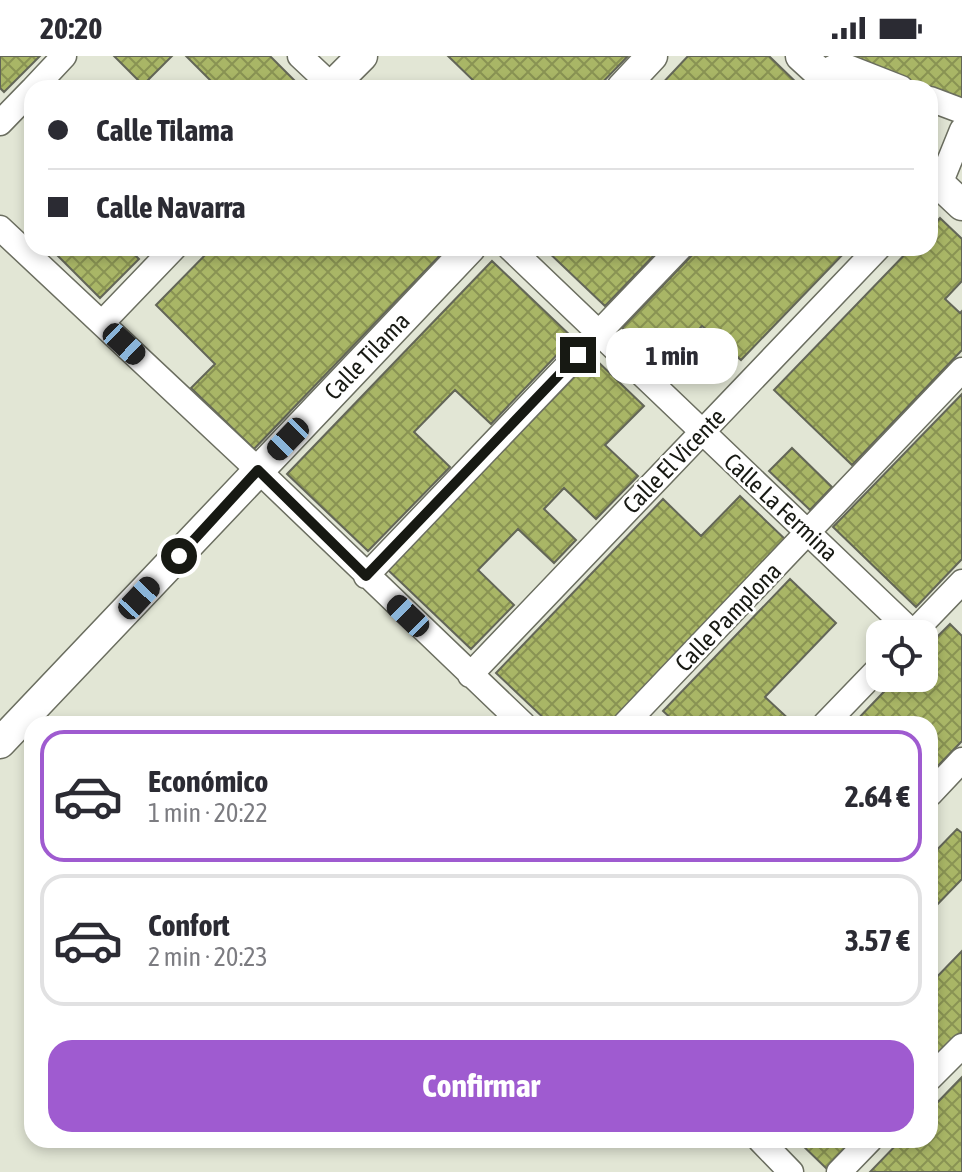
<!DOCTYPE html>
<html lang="es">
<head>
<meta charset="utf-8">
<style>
  body { margin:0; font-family:"Asap Condensed",sans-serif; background:#f7f7f7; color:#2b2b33; height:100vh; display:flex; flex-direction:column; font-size:30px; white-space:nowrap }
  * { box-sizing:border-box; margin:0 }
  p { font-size:26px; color:#7c7c81 }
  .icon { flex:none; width:44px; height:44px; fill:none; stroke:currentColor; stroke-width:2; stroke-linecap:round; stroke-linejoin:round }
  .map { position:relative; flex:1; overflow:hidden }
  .sheet { position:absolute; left:24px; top:660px; width:914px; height:432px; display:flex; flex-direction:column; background:#fff; border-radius:24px; box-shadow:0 4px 12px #0003 }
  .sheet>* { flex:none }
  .top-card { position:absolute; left:24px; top:24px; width:914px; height:176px; border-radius:24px; box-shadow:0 4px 12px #0003; display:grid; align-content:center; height:176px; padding:0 24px; background:#fff }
  .buttons { position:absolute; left:866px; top:564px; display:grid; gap:16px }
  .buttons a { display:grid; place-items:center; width:72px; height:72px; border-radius:16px; background:#fff; box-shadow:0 4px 12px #0003; font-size:40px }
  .end { position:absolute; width:36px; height:36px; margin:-18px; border:10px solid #171913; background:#fff; box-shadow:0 0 0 4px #fff }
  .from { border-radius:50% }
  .bubble { position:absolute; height:56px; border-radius:24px; background:#fff; box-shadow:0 4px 12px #0003; font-size:26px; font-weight:700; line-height:56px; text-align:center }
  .car { position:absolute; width:24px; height:48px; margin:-24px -12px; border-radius:10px; box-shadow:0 0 6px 2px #0007; background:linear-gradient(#222 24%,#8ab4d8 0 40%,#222 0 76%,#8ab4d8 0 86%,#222 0) }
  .top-card b { display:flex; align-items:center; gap:28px; height:76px; font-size:30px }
  .top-card b+b { border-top:2px solid #e1e1e2 }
  .top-card i { width:20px; height:20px; background:#2b2b33 }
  ul { padding:14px 0 0; list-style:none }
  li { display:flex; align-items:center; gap:24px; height:132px; margin:0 16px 12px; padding:0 8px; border:4px solid #e1e1e2; border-radius:24px }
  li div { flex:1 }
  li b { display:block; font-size:30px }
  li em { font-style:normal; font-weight:700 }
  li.on { border-color:#9f5bd0 }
  li>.icon { width:72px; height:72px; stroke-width:1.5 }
  .cta { display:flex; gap:16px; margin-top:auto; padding:16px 24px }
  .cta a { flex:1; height:92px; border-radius:24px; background:#9f5bd0; color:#fff; font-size:32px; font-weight:700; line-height:92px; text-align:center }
  .status { display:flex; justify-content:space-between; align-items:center; height:56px; padding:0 40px; background:#fff; direction:ltr }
  .status svg { height:22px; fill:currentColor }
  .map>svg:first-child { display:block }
  .building { fill:url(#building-cross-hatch); stroke:#636657; stroke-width:2 }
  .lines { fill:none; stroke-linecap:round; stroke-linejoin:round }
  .minor-casing { stroke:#6b6e60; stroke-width:27 }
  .tertiary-casing { stroke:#6b6e60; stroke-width:33 }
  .minor { stroke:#fff; stroke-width:24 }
  .tertiary { stroke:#fff; stroke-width:30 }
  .route { stroke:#171913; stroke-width:10 }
  .labels { text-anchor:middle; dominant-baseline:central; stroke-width:6; stroke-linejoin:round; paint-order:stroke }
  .street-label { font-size:24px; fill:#171913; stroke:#fff }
</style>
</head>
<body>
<div class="status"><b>20:20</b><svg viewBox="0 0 49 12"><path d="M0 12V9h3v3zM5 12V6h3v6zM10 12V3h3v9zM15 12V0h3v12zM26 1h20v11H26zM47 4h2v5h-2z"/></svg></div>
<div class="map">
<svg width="962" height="1116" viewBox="0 0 962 1116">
  <defs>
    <pattern id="building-cross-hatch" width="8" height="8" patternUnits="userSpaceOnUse" patternTransform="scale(2)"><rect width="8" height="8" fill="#a9b666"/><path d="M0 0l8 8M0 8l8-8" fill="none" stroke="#899353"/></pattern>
  </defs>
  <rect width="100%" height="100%" fill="#e2e6d5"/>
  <!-- building -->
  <path class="building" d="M0 0H40L4 36 0 32Z
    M114 0H172L143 29Z
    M186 0H270L302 32H218Z
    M448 0H628L597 32H476L479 30Z
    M688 0H769L802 32H658Z
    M839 0H962V43Z
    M940 162 962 183V225L945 243 960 257 962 255V294L852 409 774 334 911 192H930V173Z
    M50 192H128L139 203 100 242Z
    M212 192H447L254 393 191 332 215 308 156 249Z
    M544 192H661L605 250Z
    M699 192H849L741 304 702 270 665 312 622 272Z
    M492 205 573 282 491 368 455 334 414 376 450 411 368 495 287 418Z
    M593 301 644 350 605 389 638 420 596 463 564 432 544 453 576 484 554 507 518 473 478 514 514 549 471 593 388 514Z
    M962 338V503L916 551 833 471Z
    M792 392 832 431 810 454 769 415Z
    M740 440 787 485 611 668H550L496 617 663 443 701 480Z
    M790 523 836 567 765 641 794 668H677L663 655Z
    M950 568 962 580V685L930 718V668H853L897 622H924V594Z
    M957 773 962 777V823L930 856V801Z
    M962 895V976L930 1010V928Z
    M962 1021V1116H870L901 1084H930V1054Z
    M797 1084H858L829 1115Z"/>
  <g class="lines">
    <!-- minor casing -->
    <g class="minor-casing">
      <path id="minor" d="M300 0 334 32
        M820 18 840 8 901 32
        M34 32 64 0
        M930 43 962 55
        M0 67 32 34
        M930 138 940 128 962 74
        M0 172 258 414 523 668
        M510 192 913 577
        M102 267 174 192
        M366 520 680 192
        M912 578 962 526
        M470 619 878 192
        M625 668 962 314
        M825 668 880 611
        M930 738 962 704
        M930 1022 962 990
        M760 1084 791 1116
        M839 1116 870 1084"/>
    </g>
    <!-- tertiary casing -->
    <g class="tertiary-casing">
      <path id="tertiary" d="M801 0 836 32
        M332 30 362 0
        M622 32 652 0
        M930 119 962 149
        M0 687 470 192"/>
    </g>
    <!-- minor -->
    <use href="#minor" class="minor"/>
    <!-- tertiary -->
    <use href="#tertiary" class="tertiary"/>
  </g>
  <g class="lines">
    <!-- route -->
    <path class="route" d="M179 500 258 414 366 520 578 299"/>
  </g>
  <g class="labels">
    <!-- street labels -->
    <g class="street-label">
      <text transform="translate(367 300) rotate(-46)">Calle Tilama</text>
      <text transform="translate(674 405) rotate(-46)">Calle El Vicente</text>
      <text transform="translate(781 451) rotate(43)">Calle La Fermina</text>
      <text transform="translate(728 561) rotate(-46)">Calle Pamplona</text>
    </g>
  </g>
</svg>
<div class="buttons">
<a><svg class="icon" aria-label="locate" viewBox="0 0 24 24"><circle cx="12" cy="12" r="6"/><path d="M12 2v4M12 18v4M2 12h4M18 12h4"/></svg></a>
</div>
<i class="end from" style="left:179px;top:500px"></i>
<i class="end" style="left:578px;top:299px"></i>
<div class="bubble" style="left:606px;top:272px;width:132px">1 min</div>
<i class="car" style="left:124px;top:288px;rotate:133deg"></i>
<i class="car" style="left:288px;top:383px;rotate:224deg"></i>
<i class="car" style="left:139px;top:542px;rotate:43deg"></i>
<i class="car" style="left:408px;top:560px;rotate:314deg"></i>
<div class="top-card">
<b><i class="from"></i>Calle Tilama</b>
<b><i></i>Calle Navarra</b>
</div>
<section class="sheet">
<ul>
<li class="on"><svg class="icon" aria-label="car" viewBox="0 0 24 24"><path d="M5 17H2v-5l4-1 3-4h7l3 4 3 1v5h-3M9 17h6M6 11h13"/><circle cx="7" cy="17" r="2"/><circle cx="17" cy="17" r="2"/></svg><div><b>Económico</b><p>1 min · 20:22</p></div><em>2.64 €</em></li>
<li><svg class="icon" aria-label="car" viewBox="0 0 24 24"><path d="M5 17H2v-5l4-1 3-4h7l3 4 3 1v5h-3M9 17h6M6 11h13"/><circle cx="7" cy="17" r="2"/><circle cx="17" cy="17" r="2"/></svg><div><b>Confort</b><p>2 min · 20:23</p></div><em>3.57 €</em></li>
</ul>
<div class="cta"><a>Confirmar</a></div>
</section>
</div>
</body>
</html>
